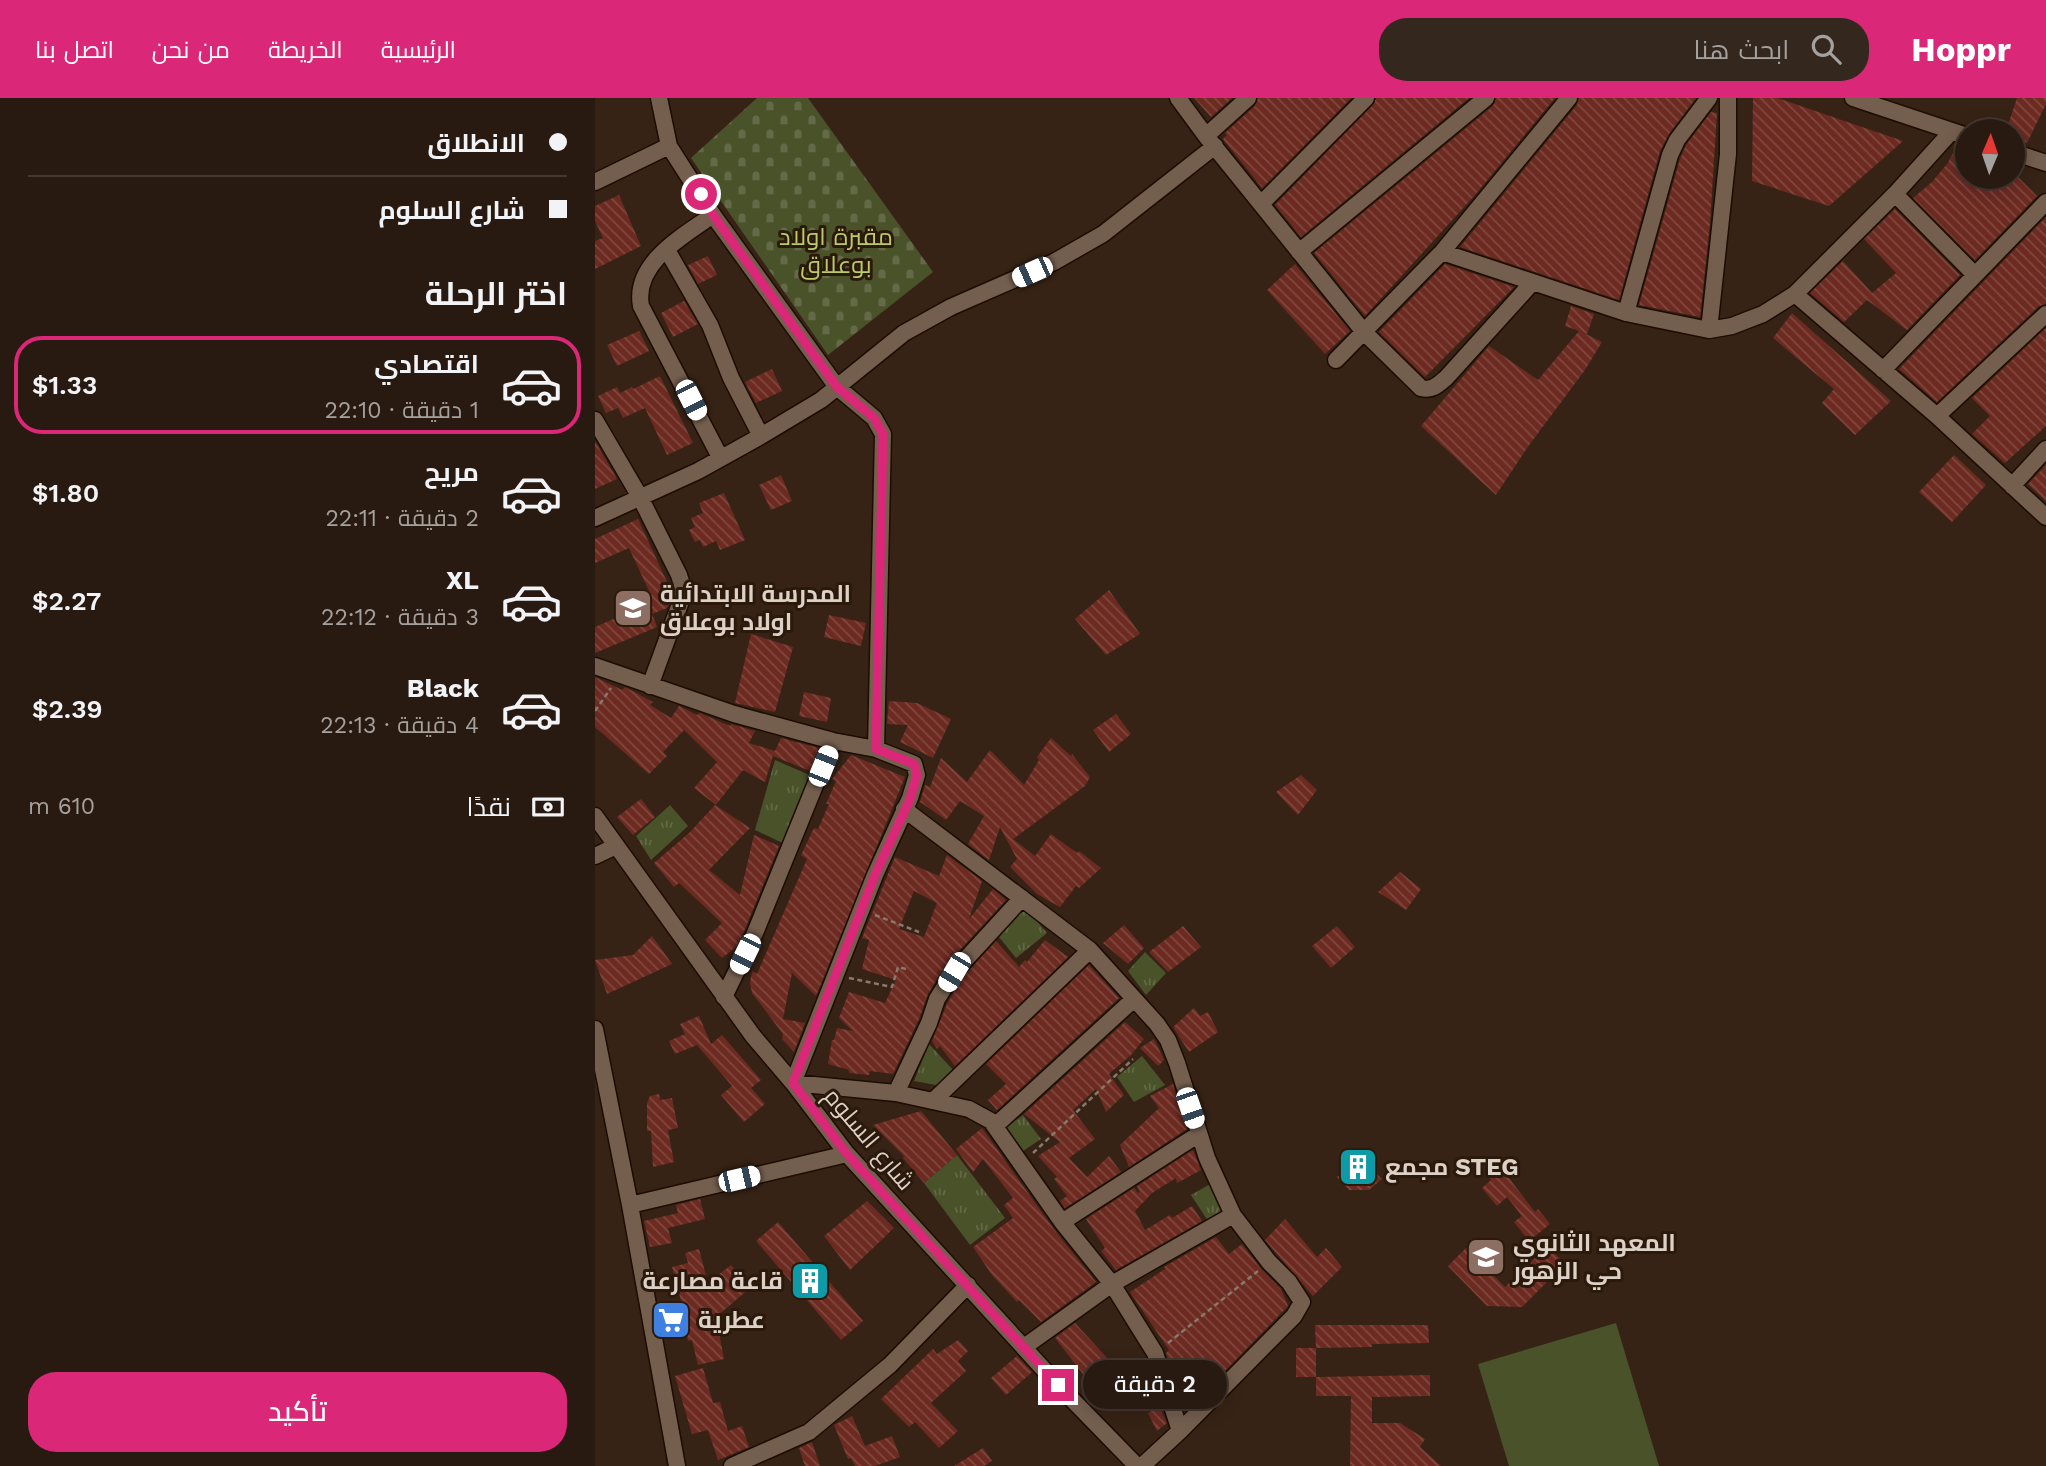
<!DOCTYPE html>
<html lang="ar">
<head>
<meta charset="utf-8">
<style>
  body { margin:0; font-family:"Work Sans",Cairo,sans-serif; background:#34271e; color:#f1f3f6; direction:rtl; height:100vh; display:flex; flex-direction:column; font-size:26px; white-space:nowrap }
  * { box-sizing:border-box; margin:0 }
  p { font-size:23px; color:#a5a19f }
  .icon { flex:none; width:38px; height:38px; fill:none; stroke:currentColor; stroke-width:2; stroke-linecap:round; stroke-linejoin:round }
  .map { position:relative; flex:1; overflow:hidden; direction:ltr }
  .side { display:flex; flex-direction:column; background:#281a10; width:595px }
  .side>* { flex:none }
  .hud { display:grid; align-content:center; height:154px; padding:0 28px; background:#281a10 }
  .needle { width:46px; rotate:2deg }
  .fabs { position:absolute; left:1360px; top:21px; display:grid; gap:14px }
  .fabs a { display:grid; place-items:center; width:70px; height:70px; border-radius:50%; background:#281a10; box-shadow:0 4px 18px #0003,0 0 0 2px #443830; font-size:35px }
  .end { position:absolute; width:32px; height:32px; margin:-16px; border:9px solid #db2777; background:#fff; box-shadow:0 0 0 4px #fff }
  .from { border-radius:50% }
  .bubble { position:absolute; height:49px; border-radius:24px; background:#281a10; box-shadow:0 4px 18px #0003,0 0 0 2px #443830; font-size:23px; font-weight:600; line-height:49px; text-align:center; direction:rtl }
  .car { position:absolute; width:21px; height:42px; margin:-21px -10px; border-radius:9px; box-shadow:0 0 5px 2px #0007; background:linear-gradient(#fff 24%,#345 0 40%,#fff 0 76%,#345 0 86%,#fff 0) }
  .hud b { display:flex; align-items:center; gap:24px; height:66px; font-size:26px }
  .hud b+b { border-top:2px solid #443830 }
  .hud i { width:18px; height:18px; background:#f1f3f6 }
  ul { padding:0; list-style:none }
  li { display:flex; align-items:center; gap:21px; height:98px; margin:0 14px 10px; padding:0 14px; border:4px solid transparent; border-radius:28px }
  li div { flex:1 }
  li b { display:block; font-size:26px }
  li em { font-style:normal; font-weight:600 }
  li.current { border-color:#db2777 }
  li>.icon { width:63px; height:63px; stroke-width:1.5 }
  h2 { padding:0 28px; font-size:32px; line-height:84px }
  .pay { display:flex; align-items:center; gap:18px; height:77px; padding:0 28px; font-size:26px }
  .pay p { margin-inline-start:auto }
  .button { display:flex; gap:14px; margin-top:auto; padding:14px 28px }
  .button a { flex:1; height:80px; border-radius:28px; background:#db2777; color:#fff; font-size:28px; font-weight:600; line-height:80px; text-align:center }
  header { display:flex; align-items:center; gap:42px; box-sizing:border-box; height:98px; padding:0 35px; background:#db2777; color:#fff }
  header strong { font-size:33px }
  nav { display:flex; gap:38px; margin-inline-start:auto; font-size:24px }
  .search { width:490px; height:63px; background:#34271e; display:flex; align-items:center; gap:18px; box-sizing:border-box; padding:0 24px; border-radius:28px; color:#a5a19f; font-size:26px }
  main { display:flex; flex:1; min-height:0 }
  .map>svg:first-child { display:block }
  .grass { fill:url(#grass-tufts) }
  .cemetery { fill:url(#cemetery-stones) }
  .park { fill:#4a522a }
  .building { fill:url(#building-back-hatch); fill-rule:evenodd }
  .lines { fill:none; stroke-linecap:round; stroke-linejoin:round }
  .minor-casing { stroke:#1d0c01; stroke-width:19 }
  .path { stroke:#88796d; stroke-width:2.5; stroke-dasharray:5 3.5; stroke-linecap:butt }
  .minor { stroke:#745f4f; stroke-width:16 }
  .route { stroke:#db2777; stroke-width:9 }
  .labels { text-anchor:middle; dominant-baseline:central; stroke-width:6; stroke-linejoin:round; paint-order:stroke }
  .park-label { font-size:24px; fill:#bacc69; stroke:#2b1a0b }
  .poi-label { font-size:24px; font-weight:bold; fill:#dcd0c7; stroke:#2b1a0b; text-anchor:start }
  .street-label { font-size:24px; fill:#dcd0c7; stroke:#2b1a0b }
</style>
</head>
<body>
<header>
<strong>Hoppr</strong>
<div class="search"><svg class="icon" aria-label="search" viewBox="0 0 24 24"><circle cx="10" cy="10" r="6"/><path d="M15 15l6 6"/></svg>ابحث هنا</div>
<nav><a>الرئيسية</a><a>الخريطة</a><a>من نحن</a><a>اتصل بنا</a></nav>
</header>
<main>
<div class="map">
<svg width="1451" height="1368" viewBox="0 0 1451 1368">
  <defs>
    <pattern id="grass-tufts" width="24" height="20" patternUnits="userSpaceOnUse" patternTransform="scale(1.75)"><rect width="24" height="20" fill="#4a522a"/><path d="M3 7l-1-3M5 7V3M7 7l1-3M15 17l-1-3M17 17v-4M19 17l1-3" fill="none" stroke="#646a47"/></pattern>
    <pattern id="cemetery-stones" width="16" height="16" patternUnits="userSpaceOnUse" patternTransform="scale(1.75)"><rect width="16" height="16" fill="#4a522a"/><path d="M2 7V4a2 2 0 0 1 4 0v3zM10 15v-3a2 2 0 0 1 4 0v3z" fill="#646a47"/></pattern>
    <pattern id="building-back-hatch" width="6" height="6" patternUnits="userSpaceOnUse" patternTransform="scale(1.75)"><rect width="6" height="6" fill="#6c2a21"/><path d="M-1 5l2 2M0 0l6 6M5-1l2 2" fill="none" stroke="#804840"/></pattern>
  </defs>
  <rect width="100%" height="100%" fill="#362315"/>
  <!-- grass -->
  <path class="grass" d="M180 662 219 679 192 747 160 732Z
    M75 707 93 728 56 762 41 738Z
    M429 808 452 835 421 860 404 839Z
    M550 854 571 875 551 897 533 873Z
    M334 946 359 973 341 987 319 983Z
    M547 958 570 987 539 1004 522 979Z
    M428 1017 446 1041 428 1053 411 1029Z
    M362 1057 410 1120 375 1147 329 1085Z
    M617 1085 633 1114 613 1123 596 1097Z"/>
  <!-- cemetery -->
  <path class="cemetery" d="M162 0H213L338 174 233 257 96 60Z"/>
  <!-- park -->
  <path class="park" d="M1021 1225 1064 1368H914L883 1266Z"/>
  <!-- building -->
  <path class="building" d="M599 0H637L616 19Z
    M663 0H756L667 90 628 41 632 37 630 35 660 8Z
    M781 0H874L706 139 680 107 778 7Z
    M901 0H960L880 97 770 218 719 155 898 8Z
    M984 0H1101L1074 36 1065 53 1024 202 865 149 982 7Z
    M1158 0H1182L1308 43 1234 108 1157 83Z
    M1422 0H1451V6L1432 45 1418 38V33H1411Z
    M1116 14 1122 15 1115 125 1105 219 1044 207 1085 61 1091 47Z
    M1363 46 1372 48V79H1423L1442 98 1380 162 1318 100 1337 84 1352 66Z
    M24 97 46 148 0 171V143L8 140 0 123V108Z
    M1300 111 1365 177 1312 232 1272 202 1249 224 1215 195 1248 163 1277 195 1301 175 1269 141Z
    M1451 119V206L1444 208 1342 304 1304 271Z
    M113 158 122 177 103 186 93 167Z
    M700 166 755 233 730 256 672 192Z
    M850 166 919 189 830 279 784 234Z
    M89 203 103 226 78 239 66 215Z
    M976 208 999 216 992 236 985 233 1007 244 990 272 932 350 901 397 826 328 894 248 943 282 984 233 970 228Z
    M1197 215 1296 303 1260 337 1227 305 1239 291 1178 240Z
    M1451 230V328L1410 365 1377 336 1395 318 1377 300Z
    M44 233 54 253 22 268 12 247Z
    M177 271 187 293 161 305 150 284Z
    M65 278 98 345 72 357 50 310 28 320 23 310 11 315 3 298 22 289 25 295 37 289 38 291Z
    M0 343 22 381 0 391Z
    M1359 357 1391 387 1357 424 1324 394Z
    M1451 367V403L1433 386Z
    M186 377 197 403 176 412 164 387Z
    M129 395 150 442 125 452 121 443 108 449 105 442 100 444 94 432 100 429 96 420 108 415 104 405Z
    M43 421 73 486 68 492 74 506 72 510 57 516 62 529 0 555V529L51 507 55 495 34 450 0 465V441Z
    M514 492 545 536 511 557 480 521Z
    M234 517 271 525 266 548 229 539Z
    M156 536 198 549 180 614 140 605Z
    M0 579 27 592 30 589 58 604 55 607 76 620 84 608 102 617 105 615 135 628 136 626 160 633 154 645 180 653 186 640 224 650 215 673 178 658 170 684 148 672 121 707 99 690 122 664 89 632 68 654 72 658 54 676 0 629Z
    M209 594 236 600 232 624 204 618Z
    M294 603 322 605 356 621 338 660 305 644 313 627 292 626Z
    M521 616 536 636 514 654 498 632Z
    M456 640 476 658 477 656 495 679 490 688 418 741 440 758 456 736 482 755 484 753 506 770 484 790 481 788 465 809 442 796 415 769 422 761 405 729 394 762 373 746 389 718 365 703 351 722 325 704 330 687 335 689 346 660 372 684 395 652 429 687 444 662 442 659Z
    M256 657 310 679 221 898 197 875 188 921 210 925 199 954 187 941 188 936 157 895 155 885 157 873 162 876 212 761 206 757 219 730 223 731 234 706H231L241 683 237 681Z
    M706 677 722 692 703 717 681 694Z
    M46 701 60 719 38 737 22 719Z
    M120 707 155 730 114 772 145 797 159 737 184 748 147 838 141 849 127 860 110 842 127 825 84 785 79 789 59 765 94 735Z
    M352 757 387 783 374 821 398 791 411 802 350 868 333 896 324 921 298 976 275 973 274 977 254 975V972L233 966 237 942H239L242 930 258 933 244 920 254 894 290 905 301 882 267 871 274 842 267 840 300 759 344 778ZM319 793 342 805 329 839 304 831Z
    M805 774 826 791 811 812 783 794Z
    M529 827 549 850 533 866 508 845Z
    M588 828 606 849 573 874 554 854Z
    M742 828 760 849 736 870 717 848Z
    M57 838 77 866 12 896 0 862 38 857Z
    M450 842 473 859 360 968 345 948 342 951 337 943 352 906 367 880 401 843 424 869 430 862 432 864Z
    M494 867 524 900 402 1012 393 1002 411 986 391 966Z
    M599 910 605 918 613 914 623 934 594 954 578 929Z
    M104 918 116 946 127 937 166 982 156 990 170 1006 149 1024 126 997 137 988 102 947 80 956 74 943 90 936 85 926Z
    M530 924 549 941 536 957 514 976 529 997 511 1014 501 991 478 1012 500 1041 474 1060 492 1079 514 1058 526 1074 470 1110 465 1103 472 1098 459 1081 462 1079 443 1058 465 1044 429 1016Z
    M559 941 569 962 563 968 545 950Z
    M578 986 592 1031 534 1069 525 1047 564 1010 555 998Z
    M64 996 65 1002 77 1000 83 1030 73 1032 79 1064 58 1069 56 1033H52V1005L55 998Z
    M326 1013 362 1057 329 1085 308 1060 309 1058 278 1027Z
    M387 1030 458 1130 501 1184 446 1224 424 1202 422 1204 397 1177 378 1149 418 1120 409 1107 418 1100 388 1061 378 1074 361 1051Z
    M598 1052 606 1072 582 1085 581 1080 557 1095 540 1113 550 1132 575 1117 577 1120 597 1108 607 1123 521 1172 506 1153 510 1150 491 1121 539 1090 543 1095 545 1094 542 1088Z
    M763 1059 787 1081 774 1092H754L742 1079Z
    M901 1069 908 1077 910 1075 940 1114 943 1111 955 1126 934 1143 919 1124 927 1118 912 1099 902 1108 887 1090 896 1082 892 1077Z
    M105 1101 110 1121 73 1130 77 1145 55 1149 49 1123 83 1115 81 1107Z
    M272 1103 299 1130 255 1172 229 1138Z
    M690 1121 722 1159 731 1150 747 1169 718 1198 670 1142Z
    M183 1124 268 1223 246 1242 161 1143Z
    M621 1139 634 1156 647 1146 666 1171 686 1191 693 1208 619 1284 601 1300 574 1265 571 1255 574 1252 535 1194 570 1171 569 1169Z
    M952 1148 970 1166 927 1209 892 1208 853 1168 871 1150 910 1189Z
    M104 1151 113 1185 136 1167 155 1190 121 1219 129 1261 103 1267 97 1242 93 1243 88 1227 73 1230 69 1210 87 1206 77 1169 93 1165 90 1155Z
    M480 1225 515 1263 491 1280 460 1240Z
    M720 1227H833L834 1245 777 1246V1249L721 1250Z
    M363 1242 373 1253 363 1263 371 1273 336 1305 363 1333 344 1350 320 1324 314 1329 286 1301 338 1251 342 1256Z
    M701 1250H721V1279H701Z
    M422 1258 437 1274 411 1297 396 1280Z
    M108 1270 118 1305 125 1304 133 1333 147 1328 154 1349 123 1362 113 1332 97 1336 80 1278Z
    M835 1277V1298L777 1299V1325H805L830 1341 825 1349 846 1368H755L756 1298H721V1279Z
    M564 1308 572 1325 562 1333 553 1315Z
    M257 1318 270 1348 297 1338 305 1359 280 1368H260L256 1360 253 1361 239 1327Z
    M217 1344 225 1368H210L204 1350Z
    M388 1350 397 1363 389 1368H359Z"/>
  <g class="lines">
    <!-- minor casing -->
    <g class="minor-casing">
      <path id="minor" d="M64 0 74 48 118 117C88 138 38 165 46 208L125 359
        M583 0 611 38 769 234 826 290C837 293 843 287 851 280L937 185
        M1258 0 1372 38
        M611 38 653 0
        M1418 54 1451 65
        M0 84 74 48
        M1300 96 1380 177
        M666 106 771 0
        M118 117 242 289 279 320 288 336 281 651
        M72 152 115 227 136 280 166 338
        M704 154 891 0
        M847 154 1031 215 1114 232 1137 228 1168 216 1200 196 1300 96 1357 33
        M1200 196 1342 318 1451 419
        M1031 215 1075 57 1082 42 1114 0
        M1114 232 1133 56V0
        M741 262 847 154 974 0
        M1288 272 1451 104
        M1342 318 1451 216
        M0 322 45 399 84 477 88 490 86 503 55 588
        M1417 388 1451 351
        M0 420 103 373 166 338 226 302 309 235 356 209 459 164 508 136 620 48
        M0 568 139 616 238 643 281 651 319 666 322 677 315 700 280 777 198 985 301 995 374 1011 396 1023 467 1124 517 1186 560 1255 585 1333
        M309 711 495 852 562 926 573 942 582 965 612 1060 638 1117 674 1164 694 1184 707 1204 699 1218 585 1333 547 1368
        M0 718 158 938 198 985 252 1056 463 1287 542 1368
        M0 758 21 748
        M129 899 160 835 238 643
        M0 931 35 1107 82 1368
        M301 995 334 925 342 901 359 874 427 800
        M338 1003 495 852
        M400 1028 539 901
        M35 1107 252 1056
        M467 1124 604 1036
        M429 1249 517 1186 638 1117
        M137 1368 214 1334 295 1267 373 1187"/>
    </g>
    <!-- path -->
    <path class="path" d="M0 613 16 590
      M280 817 324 834
      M254 880 297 889 303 869 311 871
      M438 1055 538 961
      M573 1245 663 1173"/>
    <!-- minor -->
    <use href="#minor" class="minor"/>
  </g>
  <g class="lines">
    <!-- route -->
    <path class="route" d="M106 96 118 117 242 289 279 320 288 336 281 651 319 666 322 677 315 701 280 777 198 985 252 1056 463 1287"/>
  </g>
  <!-- icons -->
  <defs>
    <g id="school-square" transform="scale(2.0125)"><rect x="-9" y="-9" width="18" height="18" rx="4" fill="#8d6e63" stroke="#2b1a0b"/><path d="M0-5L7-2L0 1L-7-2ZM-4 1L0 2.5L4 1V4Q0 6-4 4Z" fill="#fff"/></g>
    <g id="building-square" transform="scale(2.0125)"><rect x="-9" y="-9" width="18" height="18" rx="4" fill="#0f9aa8" stroke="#2b1a0b"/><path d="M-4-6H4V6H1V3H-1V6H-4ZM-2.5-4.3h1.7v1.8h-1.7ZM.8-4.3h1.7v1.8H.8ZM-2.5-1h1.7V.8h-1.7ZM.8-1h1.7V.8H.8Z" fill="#fff"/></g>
    <g id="supermarket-square" transform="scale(2.0125)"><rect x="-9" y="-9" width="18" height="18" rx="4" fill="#3f7fe0" stroke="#2b1a0b"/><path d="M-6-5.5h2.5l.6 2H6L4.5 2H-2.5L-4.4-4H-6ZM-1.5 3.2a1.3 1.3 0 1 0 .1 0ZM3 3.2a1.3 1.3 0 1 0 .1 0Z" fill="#fff"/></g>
  </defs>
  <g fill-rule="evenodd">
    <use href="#school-square" x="38" y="510"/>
    <use href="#building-square" x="763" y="1069"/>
    <use href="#school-square" x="891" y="1159"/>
    <use href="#building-square" x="215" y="1183"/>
    <use href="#supermarket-square" x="76" y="1222"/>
  </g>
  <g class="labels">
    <!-- park labels -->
    <g class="park-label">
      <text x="241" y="139">مقبرة اولاد<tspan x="241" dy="28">بوعلاق</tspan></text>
    </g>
    <!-- poi labels -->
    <g class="poi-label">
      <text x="65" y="496">المدرسة الابتدائية<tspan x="65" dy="28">اولاد بوعلاق</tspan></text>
      <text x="790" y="1069">مجمع STEG</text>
      <text x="918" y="1145">المعهد الثانوي<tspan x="918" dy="28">حي الزهور</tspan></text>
      <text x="188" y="1183" text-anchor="end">قاعة مصارعة</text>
      <text x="103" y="1222">عطرية</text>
    </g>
    <!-- street labels -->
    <g class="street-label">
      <text transform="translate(274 1041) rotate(50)">شارع السلوم</text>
    </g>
  </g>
</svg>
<div class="fabs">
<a><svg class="needle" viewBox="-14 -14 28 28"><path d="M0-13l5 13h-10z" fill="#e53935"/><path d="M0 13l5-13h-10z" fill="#a5a19f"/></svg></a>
</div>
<i class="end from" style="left:106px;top:96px"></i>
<i class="end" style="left:463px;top:1287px"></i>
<div class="bubble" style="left:488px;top:1262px;width:144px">2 دقيقة</div>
<i class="car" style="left:437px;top:174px;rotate:246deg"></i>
<i class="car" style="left:96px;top:302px;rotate:153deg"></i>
<i class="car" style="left:228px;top:668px;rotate:22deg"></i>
<i class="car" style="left:150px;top:856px;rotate:206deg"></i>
<i class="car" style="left:359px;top:874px;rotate:211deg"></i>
<i class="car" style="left:595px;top:1010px;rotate:161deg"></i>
<i class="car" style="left:144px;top:1081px;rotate:77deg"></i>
</div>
<section class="side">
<div class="hud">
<b><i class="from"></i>الانطلاق</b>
<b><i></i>شارع السلوم</b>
</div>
<h2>اختر الرحلة</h2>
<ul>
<li class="current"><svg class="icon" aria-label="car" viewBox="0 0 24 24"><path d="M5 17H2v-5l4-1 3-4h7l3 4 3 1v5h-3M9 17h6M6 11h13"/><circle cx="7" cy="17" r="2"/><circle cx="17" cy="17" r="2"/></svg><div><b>اقتصادي</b><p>1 دقيقة · 22:10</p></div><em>$1.33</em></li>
<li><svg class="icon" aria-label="car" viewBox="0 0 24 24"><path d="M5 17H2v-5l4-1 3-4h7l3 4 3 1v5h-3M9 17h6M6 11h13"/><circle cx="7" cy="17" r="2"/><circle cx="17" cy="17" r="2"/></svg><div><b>مريح</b><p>2 دقيقة · 22:11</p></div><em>$1.80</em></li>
<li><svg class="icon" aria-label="car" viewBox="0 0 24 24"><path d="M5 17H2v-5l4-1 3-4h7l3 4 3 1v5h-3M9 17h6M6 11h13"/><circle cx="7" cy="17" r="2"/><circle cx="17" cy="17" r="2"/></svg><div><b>XL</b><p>3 دقيقة · 22:12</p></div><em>$2.27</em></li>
<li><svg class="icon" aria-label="car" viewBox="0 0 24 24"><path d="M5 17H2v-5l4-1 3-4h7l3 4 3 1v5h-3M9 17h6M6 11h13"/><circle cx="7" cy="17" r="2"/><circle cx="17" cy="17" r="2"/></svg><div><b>Black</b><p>4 دقيقة · 22:13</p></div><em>$2.39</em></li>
</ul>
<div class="pay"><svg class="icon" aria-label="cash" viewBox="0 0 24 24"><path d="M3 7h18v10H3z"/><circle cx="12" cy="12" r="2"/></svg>نقدًا<p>610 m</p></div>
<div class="button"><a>تأكيد</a></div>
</section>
</main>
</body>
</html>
